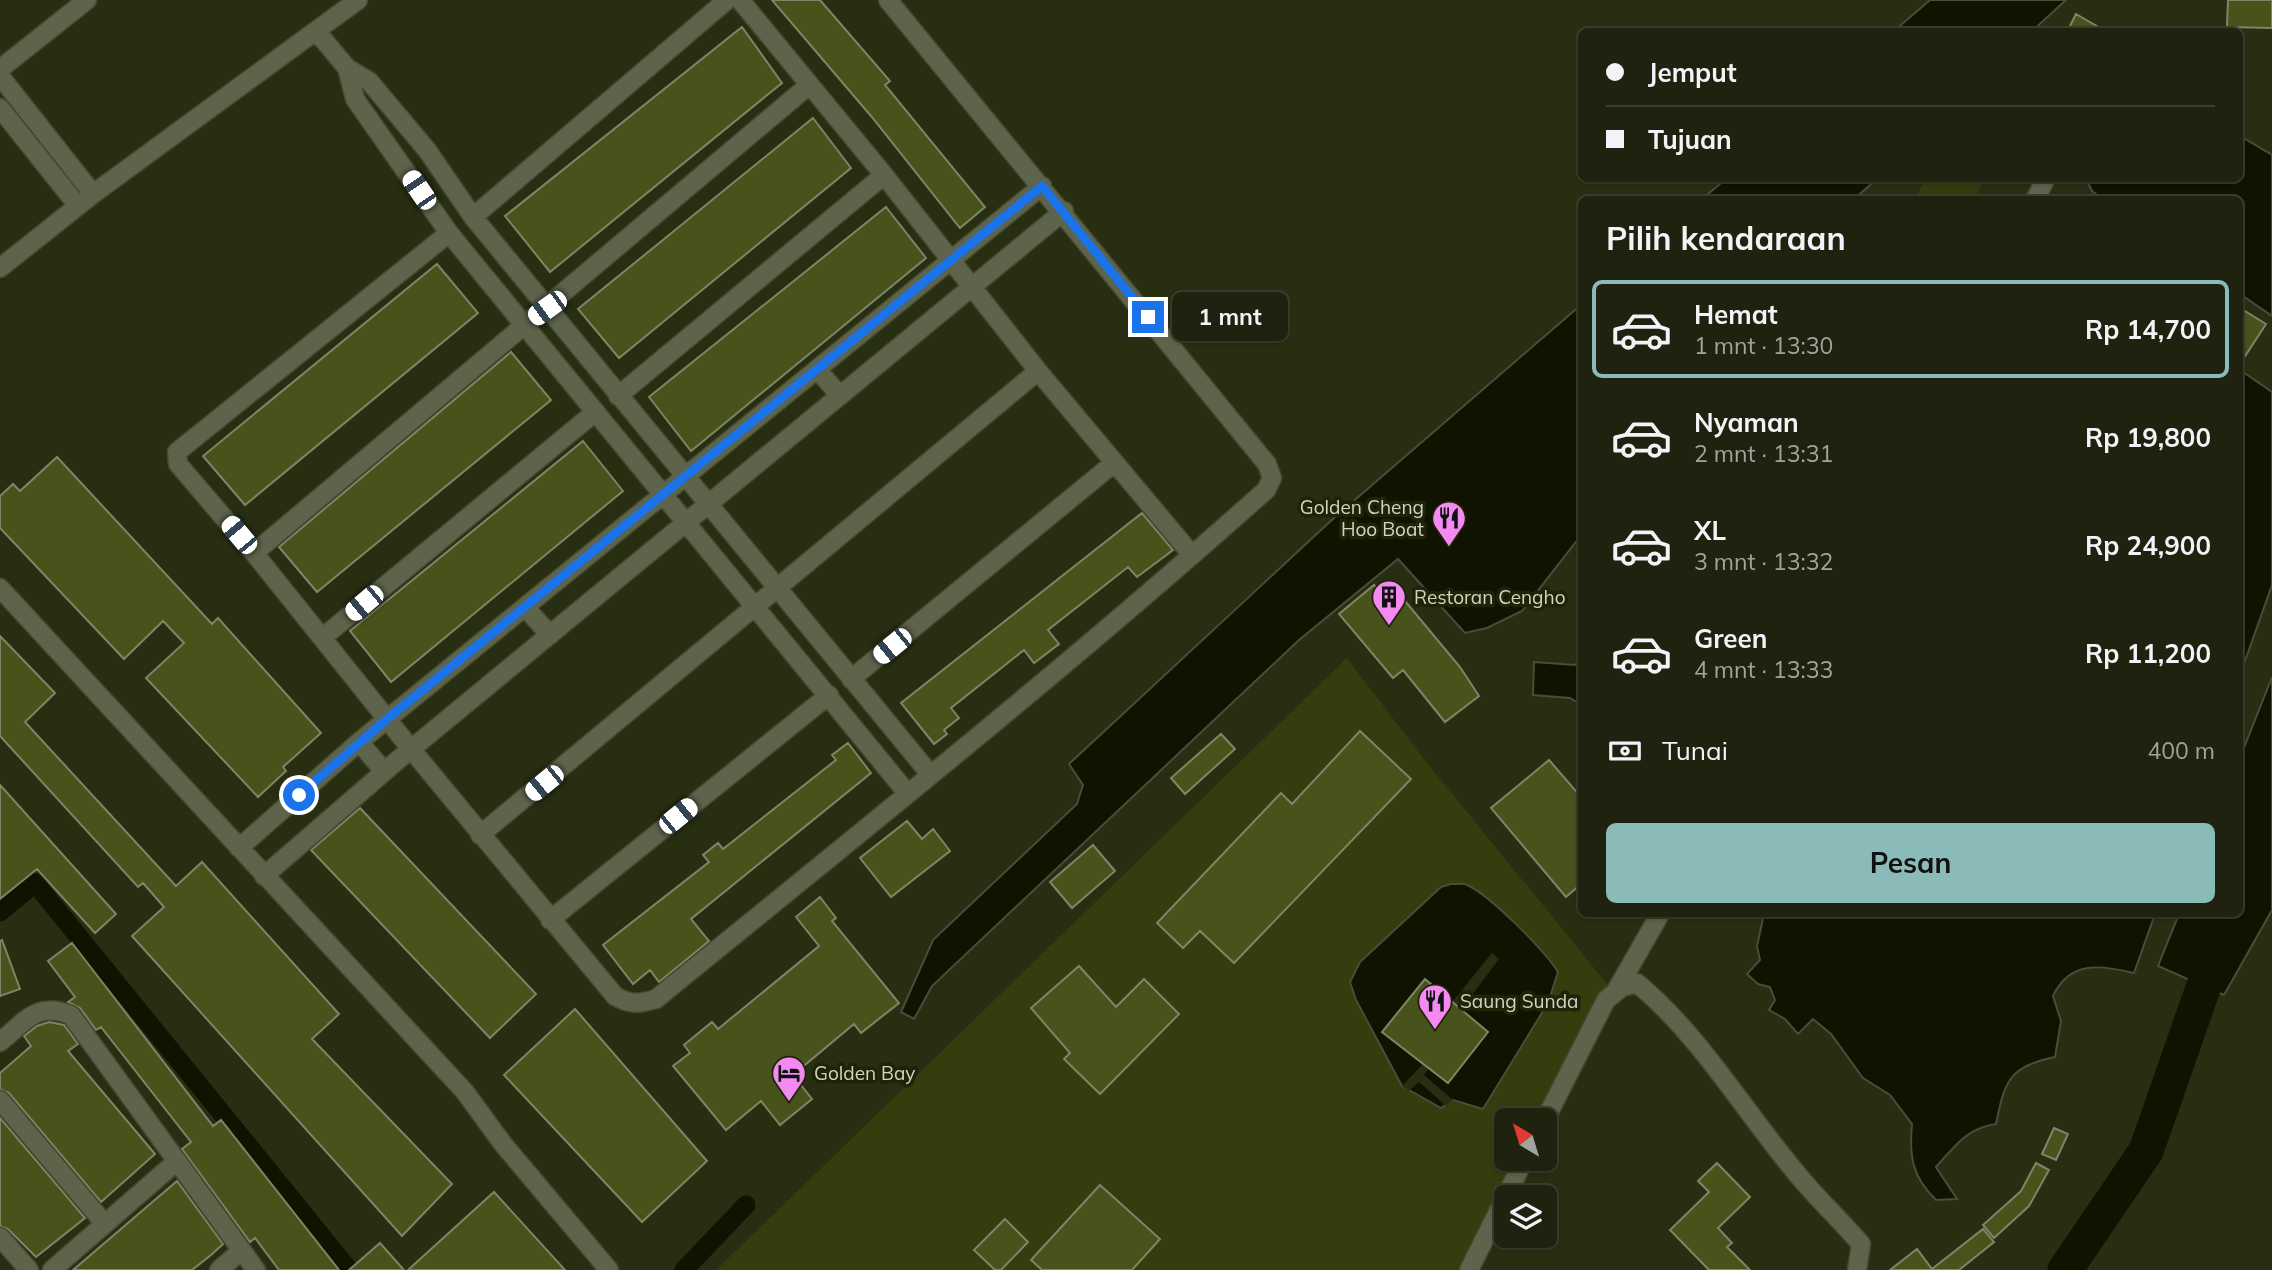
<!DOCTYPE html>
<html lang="id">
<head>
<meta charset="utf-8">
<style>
  body { margin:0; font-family:Mulish,sans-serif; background:#2b2f1c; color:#f1f3f6; height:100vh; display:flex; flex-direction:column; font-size:26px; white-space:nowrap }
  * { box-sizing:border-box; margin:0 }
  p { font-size:23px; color:#a1a49e }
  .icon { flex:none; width:38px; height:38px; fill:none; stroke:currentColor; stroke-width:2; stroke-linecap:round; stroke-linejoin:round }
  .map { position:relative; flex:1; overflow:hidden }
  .details { position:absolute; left:1578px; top:196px; width:665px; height:721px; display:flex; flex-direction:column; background:#1e220e; border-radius:10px; box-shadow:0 2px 5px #0004,0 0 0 2px #3c3f2e }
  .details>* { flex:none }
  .guide { position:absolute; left:1578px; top:28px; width:665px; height:154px; border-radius:10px; box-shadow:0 2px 5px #0004,0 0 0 2px #3c3f2e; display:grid; align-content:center; height:154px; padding:0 28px; background:#1e220e }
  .needle { width:46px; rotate:322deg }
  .buttons { position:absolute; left:1494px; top:1108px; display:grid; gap:14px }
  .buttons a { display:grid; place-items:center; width:63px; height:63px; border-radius:10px; background:#1e220e; box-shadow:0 2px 5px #0004,0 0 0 2px #3c3f2e; font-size:35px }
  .end { position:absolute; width:32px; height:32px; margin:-16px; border:9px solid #1a73e8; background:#fff; box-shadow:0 0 0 4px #fff }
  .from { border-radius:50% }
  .bubble { position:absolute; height:49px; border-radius:10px; background:#1e220e; box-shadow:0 2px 5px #0004,0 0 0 2px #3c3f2e; font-size:23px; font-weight:700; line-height:49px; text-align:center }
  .car { position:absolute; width:21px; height:42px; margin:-21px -10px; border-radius:9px; box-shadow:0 0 5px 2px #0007; background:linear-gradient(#fff 24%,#345 0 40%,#fff 0 76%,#345 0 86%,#fff 0) }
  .guide b { display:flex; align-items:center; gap:24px; height:66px; font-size:26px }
  .guide b+b { border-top:2px solid #3c3f2e }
  .guide i { width:18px; height:18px; background:#f1f3f6 }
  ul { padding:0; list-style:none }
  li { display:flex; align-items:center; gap:21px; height:98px; margin:0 14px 10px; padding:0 14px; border:4px solid transparent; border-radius:10px }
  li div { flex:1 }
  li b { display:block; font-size:26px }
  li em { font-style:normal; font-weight:700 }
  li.on { border-color:#8bbbb9 }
  li>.icon { width:63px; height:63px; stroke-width:1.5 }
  h2 { padding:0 28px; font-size:32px; line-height:84px }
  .pay { display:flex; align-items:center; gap:18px; height:77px; padding:0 28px; font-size:26px }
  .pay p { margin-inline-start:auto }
  .action { display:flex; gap:14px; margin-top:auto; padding:14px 28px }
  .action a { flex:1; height:80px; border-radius:10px; background:#8bbbb9; color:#111; font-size:28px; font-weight:700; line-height:80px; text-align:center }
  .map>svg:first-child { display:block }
  .green { fill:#353c0e }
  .water { fill:#0f1300; stroke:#494d3a; stroke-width:2 }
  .pier { fill:#282e12 }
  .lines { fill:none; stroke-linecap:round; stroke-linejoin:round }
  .canal { stroke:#0f1300; stroke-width:19 }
  .river { stroke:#0f1300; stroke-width:35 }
  .building { fill:#48521b; stroke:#7e8567; stroke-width:2 }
  .street-casing { stroke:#43492e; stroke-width:21 }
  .street { stroke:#5e634c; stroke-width:18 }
  .route { stroke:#1a73e8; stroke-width:9 }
  .labels { text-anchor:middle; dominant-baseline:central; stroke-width:7; stroke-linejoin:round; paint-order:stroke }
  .poi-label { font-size:19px; fill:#d0d4c3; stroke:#1f2408; text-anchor:start }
</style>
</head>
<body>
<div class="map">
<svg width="2272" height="1270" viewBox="0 0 2272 1270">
  <rect width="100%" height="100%" fill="#282e12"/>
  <!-- green -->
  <path class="green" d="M1925 179V178L1984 179 1974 200 1925 199 1917 195Z
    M1347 658 1423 758 1608 985 1539 1120H1507V1158L1520 1159 1464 1270H716Z"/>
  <!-- water -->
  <path class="water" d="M1930 0H2066L2032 31H1894Z
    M2240 136 2272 155V316L2240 294V200L2103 199 2092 191 2087 181 2240 178Z
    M1726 179V178L1877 179 1854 199H1702Z
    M1582 304V456L1578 460 1582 534 1522 611 1487 628 1465 633 1398 559 1299 640 932 986 914 1019 901 1012 933 940 1077 804 1083 785 1069 764 1335 517Z
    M2240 370 2272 392V585L2240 675Z
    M1582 658V705L1570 698 1533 695 1534 662 1575 665Z
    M2272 677V910L2224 995 2158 966 2179 914H2240V758Z
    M1451 884C1456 884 1463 883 1467 885 1490 895 1545 951 1558 972L1548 1003 1483 1109 1453 1100 1441 1108 1402 1086 1356 1000 1350 982 1360 962 1441 887Z
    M1764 914H2155L2134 973C2101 965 2070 960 2053 996L2061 1021 2055 1057C2009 1067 2005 1080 1996 1124 1967 1128 1955 1146 1936 1167L1957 1199 1936 1200C1912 1177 1909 1156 1912 1124L1890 1095 1863 1078 1831 1034 1813 1019 1798 1034 1785 1019 1769 1010 1775 1000 1770 987 1758 984 1747 974 1760 960 1757 946Z"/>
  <!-- pier -->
  <path class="pier" d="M1492 953 1499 959 1460 1011 1488 1032 1448 1083 1429 1068 1424 1075 1453 1100 1446 1106 1419 1082 1409 1091 1402 1086 1423 1064 1428 1036 1413 1056 1382 1032 1425 979 1453 1001Z"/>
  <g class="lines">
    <!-- canal -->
    <path class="canal" d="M35 883 349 1270
      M0 906 35 883 0 912
      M684 1270 746 1205"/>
    <!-- river -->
    <path class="river" d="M2065 1270 2146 1151 2229 914"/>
  </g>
  <!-- building -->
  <path class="building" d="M772 0H820L890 81 885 85 985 207 960 228 871 116Z
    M2228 0H2272V28L2227 27Z
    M2076 14 2107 32H2067Z
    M742 27 782 83 550 272 505 216Z
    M813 118 851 168 619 358 578 309Z
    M886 207 926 258 691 451 649 397Z
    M437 264 478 313 245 505 203 456Z
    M2240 308 2266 324 2240 364Z
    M511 352 551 400 317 592 279 547Z
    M583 441 623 491 391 682 350 631Z
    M57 457 212 624 218 618 321 733 283 767 286 771 258 797 146 678 184 643 163 621 124 659 0 528V496L13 484 20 491Z
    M1142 513 1173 550 1137 577 1128 567 1048 630 1059 644 1034 663 1024 650 951 708 959 718 944 730 947 734 934 744 901 703Z
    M1374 585 1385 597 1395 589 1460 667 1479 696 1445 722 1403 670 1393 678 1339 614Z
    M0 636 55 693 25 722 176 886 202 862 339 1014 312 1039 452 1184 402 1236 132 936 164 907 143 883 138 887 0 736Z
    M1360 731 1411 779 1234 963 1200 931 1183 948 1157 923 1281 793 1292 804Z
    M1221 734 1235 749 1185 794 1171 778Z
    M848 743 871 773 691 919 709 941 659 982 650 970 633 984 603 945 709 862 703 855 718 843 723 849 836 760 832 755Z
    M1549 760 1582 798V883L1566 897 1491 808Z
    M0 785 116 914 95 933 37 869 0 899Z
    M360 808 536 994 490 1038 311 850Z
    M907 821 922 839 933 829 950 851 891 897 860 858Z
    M1093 845 1115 871 1072 908 1050 882Z
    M820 897 836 918 832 921 899 1003 861 1033 854 1024 793 1075 812 1099 780 1125 761 1101 726 1130 673 1066 690 1053 684 1045 712 1022 718 1029 819 946 796 917Z
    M2 940 20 989 0 996V941Z
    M72 943 213 1126 221 1120 339 1270H279L255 1238 250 1242 182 1149 191 1142 101 1027 96 1030 80 1008 68 1002 75 997 48 961Z
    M1079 966 1116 1007 1144 979 1179 1014 1100 1094 1064 1059 1070 1053 1031 1008Z
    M1425 979 1488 1032 1448 1083 1382 1032Z
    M575 1009 707 1161 642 1222 504 1075Z
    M49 1022 64 1025 78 1044 68 1051 155 1154 101 1202 9 1093 0 1089V1073L31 1046 24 1036 37 1026Z
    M0 1118 85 1218 36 1257 8 1229 0 1226Z
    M2054 1128 2068 1134 2056 1160 2042 1154Z
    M1717 1163 1750 1197 1718 1228 1732 1243 1727 1247 1750 1270H1709L1670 1230 1709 1192 1698 1181Z
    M2036 1163 2049 1170 2029 1206 1994 1238 1983 1225 2021 1191Z
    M177 1181 223 1244 211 1255 192 1270H73Z
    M1100 1185 1160 1239 1132 1270H1042L1031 1260Z
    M494 1192 565 1270H408Z
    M1005 1219 1028 1242 1001 1270H995L974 1250Z
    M1983 1229 1994 1242 1959 1270H1890L1917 1249 1932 1269Z
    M380 1243 404 1270H349Z"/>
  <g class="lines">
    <!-- street casing -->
    <g class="street-casing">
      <path id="street" d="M740 0 884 175 1038 371 1192 555
        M317 32 347 68 369 81 427 150 473 217 930 774
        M347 68 355 99 449 233 908 794
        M0 69 87 0
        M0 76 93 194
        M0 108 78 206
        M2035 200 2046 178
        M473 217 727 0
        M449 233 177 452 178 464 254 553 808 86
        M0 268 93 194 358 0
        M817 369 840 396
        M618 396 884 175
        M254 553 411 749 615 996C630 1005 639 1004 656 999 861 832 1069 666 1266 490L1272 478 1267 464 888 0
        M0 588 465 1092 503 1144 609 1270
        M525 607 550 635
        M322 638 594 413
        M851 679 1114 463
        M359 742 384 771
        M480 835 1038 371
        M239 848 359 742 1042 186
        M264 876 399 759 1064 211
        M550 920 829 695
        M1616 991 1660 914
        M0 1042C25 1022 36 1001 71 1015L256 1270
        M0 1100 105 1224
        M1545 1120 1606 1000 1622 987 1637 983C1704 1039 1746 1115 1803 1181 1821 1202 1842 1222 1861 1244L1857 1270
        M0 1237 29 1270
        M52 1270 177 1161
        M219 1270 241 1251
        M1469 1270 1525 1158"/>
    </g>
    <!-- street -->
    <use href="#street" class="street"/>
  </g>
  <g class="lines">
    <!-- route -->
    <path class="route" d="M299 795 387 719 1042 186 1148 317"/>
  </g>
  <!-- icons -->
  <defs>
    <g id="restaurant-pin" transform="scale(1.75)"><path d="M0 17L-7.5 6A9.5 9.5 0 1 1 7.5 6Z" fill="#f389f1" stroke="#1f2408"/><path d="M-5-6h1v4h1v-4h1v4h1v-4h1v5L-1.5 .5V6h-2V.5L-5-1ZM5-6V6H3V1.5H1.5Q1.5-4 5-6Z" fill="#111"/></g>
    <g id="building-pin" transform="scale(1.75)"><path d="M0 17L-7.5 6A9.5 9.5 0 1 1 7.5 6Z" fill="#f389f1" stroke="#1f2408"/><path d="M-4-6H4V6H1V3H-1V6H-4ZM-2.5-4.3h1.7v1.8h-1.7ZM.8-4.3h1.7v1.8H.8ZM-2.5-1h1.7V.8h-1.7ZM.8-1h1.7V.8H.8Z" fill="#111"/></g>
    <g id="hotel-pin" transform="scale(1.75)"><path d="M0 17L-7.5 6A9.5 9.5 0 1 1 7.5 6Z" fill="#f389f1" stroke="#1f2408"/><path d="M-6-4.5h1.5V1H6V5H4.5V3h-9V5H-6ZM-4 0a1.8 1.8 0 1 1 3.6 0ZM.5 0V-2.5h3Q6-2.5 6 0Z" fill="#111"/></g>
  </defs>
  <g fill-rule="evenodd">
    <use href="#restaurant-pin" x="1449" y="518"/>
    <use href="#building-pin" x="1389" y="597"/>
    <use href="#restaurant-pin" x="1435" y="1001"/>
    <use href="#hotel-pin" x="789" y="1073"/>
  </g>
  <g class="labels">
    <!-- poi labels -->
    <g class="poi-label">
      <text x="1424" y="507" text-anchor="end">Golden Cheng<tspan x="1424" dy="22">Hoo Boat</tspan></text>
      <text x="1414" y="597">Restoran Cengho</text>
      <text x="1460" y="1001">Saung Sunda</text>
      <text x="814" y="1073">Golden Bay</text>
    </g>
  </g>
</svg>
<div class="buttons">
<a><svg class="needle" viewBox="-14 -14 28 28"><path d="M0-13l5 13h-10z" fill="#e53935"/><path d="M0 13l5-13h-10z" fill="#a1a49e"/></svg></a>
<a><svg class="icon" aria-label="layers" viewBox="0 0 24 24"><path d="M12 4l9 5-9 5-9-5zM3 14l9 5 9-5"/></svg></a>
</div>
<i class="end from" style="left:299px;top:795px"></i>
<i class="end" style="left:1148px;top:317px"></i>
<div class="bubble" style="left:1172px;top:292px;width:116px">1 mnt</div>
<i class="car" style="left:419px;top:190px;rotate:326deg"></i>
<i class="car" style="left:547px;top:308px;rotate:234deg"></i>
<i class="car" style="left:239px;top:535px;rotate:320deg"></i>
<i class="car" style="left:364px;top:603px;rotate:230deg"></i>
<i class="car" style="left:892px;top:646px;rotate:231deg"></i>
<i class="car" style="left:544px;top:783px;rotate:231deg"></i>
<i class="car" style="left:678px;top:816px;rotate:51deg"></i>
<div class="guide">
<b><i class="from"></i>Jemput</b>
<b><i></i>Tujuan</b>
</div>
<section class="details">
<h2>Pilih kendaraan</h2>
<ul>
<li class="on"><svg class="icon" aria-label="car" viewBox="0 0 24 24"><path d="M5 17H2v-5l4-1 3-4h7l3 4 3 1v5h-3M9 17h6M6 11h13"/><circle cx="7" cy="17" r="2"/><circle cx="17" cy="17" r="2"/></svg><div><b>Hemat</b><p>1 mnt · 13:30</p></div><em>Rp 14,700</em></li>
<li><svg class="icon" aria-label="car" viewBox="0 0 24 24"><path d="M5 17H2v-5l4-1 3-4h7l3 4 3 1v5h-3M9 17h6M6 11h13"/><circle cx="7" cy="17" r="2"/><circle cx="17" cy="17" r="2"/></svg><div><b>Nyaman</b><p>2 mnt · 13:31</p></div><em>Rp 19,800</em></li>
<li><svg class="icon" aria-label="car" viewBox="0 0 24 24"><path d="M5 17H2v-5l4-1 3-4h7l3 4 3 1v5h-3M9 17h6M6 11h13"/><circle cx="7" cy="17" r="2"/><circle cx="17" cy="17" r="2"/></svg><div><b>XL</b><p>3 mnt · 13:32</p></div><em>Rp 24,900</em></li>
<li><svg class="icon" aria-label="car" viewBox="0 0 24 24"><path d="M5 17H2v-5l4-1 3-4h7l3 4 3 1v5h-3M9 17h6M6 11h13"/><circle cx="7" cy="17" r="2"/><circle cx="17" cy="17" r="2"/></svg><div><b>Green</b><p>4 mnt · 13:33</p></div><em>Rp 11,200</em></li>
</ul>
<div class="pay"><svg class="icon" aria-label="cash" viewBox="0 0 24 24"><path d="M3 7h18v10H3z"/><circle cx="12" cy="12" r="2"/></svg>Tunai<p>400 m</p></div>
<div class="action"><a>Pesan</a></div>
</section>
</div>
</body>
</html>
